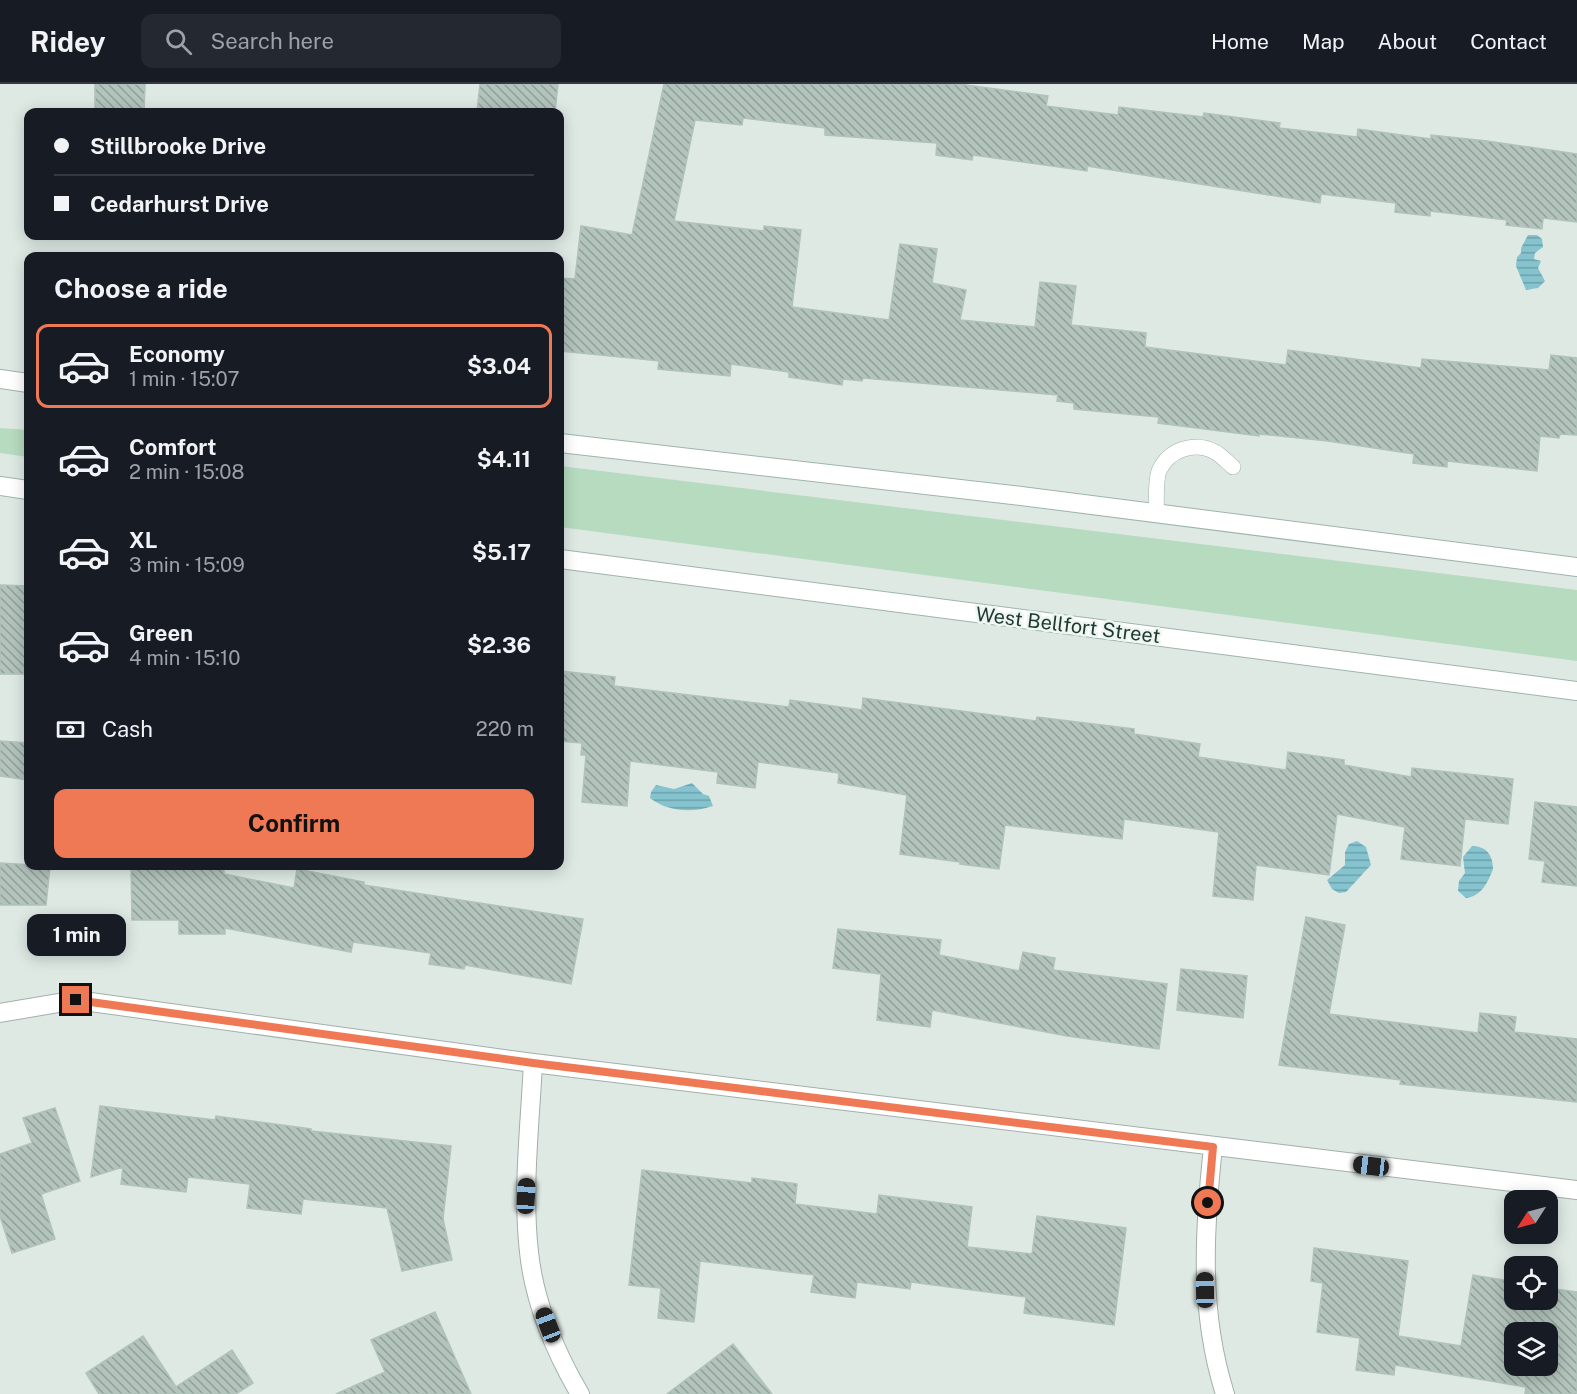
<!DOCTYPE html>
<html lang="en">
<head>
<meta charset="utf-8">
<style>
  body { margin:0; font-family:"Public Sans",sans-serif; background:#242831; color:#f1f3f6; height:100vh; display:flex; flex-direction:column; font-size:22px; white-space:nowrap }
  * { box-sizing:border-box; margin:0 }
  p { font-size:20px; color:#9ea1a6 }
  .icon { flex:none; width:33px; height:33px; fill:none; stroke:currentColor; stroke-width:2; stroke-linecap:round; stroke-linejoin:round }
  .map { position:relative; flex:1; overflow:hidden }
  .side { position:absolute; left:24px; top:168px; width:540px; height:618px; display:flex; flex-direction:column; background:#171b24; border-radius:12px; box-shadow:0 3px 15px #0003 }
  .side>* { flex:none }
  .guide { position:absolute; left:24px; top:24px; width:540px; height:132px; border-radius:12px; box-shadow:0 3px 15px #0003; display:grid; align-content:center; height:132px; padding:0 30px; background:#171b24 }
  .needle { width:39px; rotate:234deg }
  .buttons { position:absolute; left:1504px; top:1106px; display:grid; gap:12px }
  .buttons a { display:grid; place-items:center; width:54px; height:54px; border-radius:12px; background:#171b24; box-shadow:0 3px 15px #0003; font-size:30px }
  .end { position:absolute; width:27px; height:27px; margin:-14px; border:8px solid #f07955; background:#111; box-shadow:0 0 0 3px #111 }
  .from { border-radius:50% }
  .bubble { position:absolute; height:42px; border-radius:12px; background:#171b24; box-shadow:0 3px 15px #0003; font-size:20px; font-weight:700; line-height:42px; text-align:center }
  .car { position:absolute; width:18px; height:36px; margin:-18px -9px; border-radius:8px; box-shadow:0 0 4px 2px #0007; background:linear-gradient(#222 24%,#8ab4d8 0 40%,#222 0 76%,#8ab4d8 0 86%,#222 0) }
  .guide b { display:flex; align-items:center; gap:21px; height:57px; font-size:22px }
  .guide b+b { border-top:2px solid #363941 }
  .guide i { width:15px; height:15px; background:#f1f3f6 }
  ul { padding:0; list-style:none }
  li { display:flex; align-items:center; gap:18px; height:84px; margin:0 12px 9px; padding:0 18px; border:3px solid transparent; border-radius:12px }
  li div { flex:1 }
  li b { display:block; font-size:22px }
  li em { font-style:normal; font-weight:700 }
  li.selected { border-color:#f07955 }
  li>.icon { width:54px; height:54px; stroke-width:1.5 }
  h2 { padding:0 30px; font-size:27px; line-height:72px }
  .pay { display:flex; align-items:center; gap:15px; height:66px; padding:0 30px; font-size:22px }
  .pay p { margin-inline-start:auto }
  .button { display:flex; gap:12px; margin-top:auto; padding:12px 30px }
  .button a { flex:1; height:69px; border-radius:12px; background:#f07955; color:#111; font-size:24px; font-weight:700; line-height:69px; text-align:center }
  header { display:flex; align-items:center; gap:36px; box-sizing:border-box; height:84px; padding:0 30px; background:#171b24; border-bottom:2px solid #363941 }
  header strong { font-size:28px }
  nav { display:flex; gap:33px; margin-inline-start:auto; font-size:21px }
  .search { width:420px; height:54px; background:#242831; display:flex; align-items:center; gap:15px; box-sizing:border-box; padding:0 21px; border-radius:12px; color:#9ea1a6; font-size:22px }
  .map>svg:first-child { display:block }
  .grass { fill:#b6dbbf }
  .water { fill:url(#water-rules) }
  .building { fill:url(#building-back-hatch); stroke:#b0c2bb; stroke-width:1.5; fill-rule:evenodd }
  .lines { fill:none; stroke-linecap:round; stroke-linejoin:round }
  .service-casing { stroke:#a1b0ab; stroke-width:16 }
  .minor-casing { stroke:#a1b0ab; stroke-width:20 }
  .secondary-casing { stroke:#9db5ac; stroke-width:20 }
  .service { stroke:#fff; stroke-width:15 }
  .minor { stroke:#fff; stroke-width:18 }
  .secondary { stroke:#fff; stroke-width:18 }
  .route { stroke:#f07955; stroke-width:8 }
  .labels { text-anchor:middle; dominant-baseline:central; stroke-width:5; stroke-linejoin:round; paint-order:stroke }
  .street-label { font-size:20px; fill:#1f3831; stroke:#eef6f2 }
</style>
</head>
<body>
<header>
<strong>Ridey</strong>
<div class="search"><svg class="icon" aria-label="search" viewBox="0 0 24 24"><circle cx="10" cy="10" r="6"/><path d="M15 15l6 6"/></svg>Search here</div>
<nav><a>Home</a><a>Map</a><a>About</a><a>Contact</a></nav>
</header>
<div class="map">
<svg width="1577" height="1310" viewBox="0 0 1577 1310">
  <defs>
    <pattern id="water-rules" width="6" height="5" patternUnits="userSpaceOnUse" patternTransform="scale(1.5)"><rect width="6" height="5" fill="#85c4cf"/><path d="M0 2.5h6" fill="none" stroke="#6ca0a9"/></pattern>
    <pattern id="building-back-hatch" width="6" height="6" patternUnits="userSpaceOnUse" patternTransform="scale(1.5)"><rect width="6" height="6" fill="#b3c4bd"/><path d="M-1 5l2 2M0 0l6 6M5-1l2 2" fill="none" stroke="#91a09a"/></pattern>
  </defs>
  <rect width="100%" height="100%" fill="#dee9e4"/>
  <!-- grass -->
  <path class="grass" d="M0 344 28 346V373L0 369Z
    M560 382 1577 506V577L560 443Z"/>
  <!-- water -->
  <path class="water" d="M1528 151H1537L1542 155 1543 163 1535 169 1534 175 1541 177 1538 184 1545 197 1538 204 1526 206 1516 182 1517 173 1521 169V164Z
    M692 699 703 710 709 712 713 722C692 729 668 728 650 714L651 708 656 701 674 705Z
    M1357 757 1366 763 1371 781 1346 808 1339 809 1332 805 1327 796 1345 781V768L1349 760Z
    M1472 762C1486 762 1493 771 1493 785 1488 798 1482 812 1466 814L1458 807 1459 797 1465 789 1463 773Z"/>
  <!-- building -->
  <path class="building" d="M95 0H145L144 28H95Z
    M480 0H558L555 28H477Z
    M664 0H959L1048 12 1046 22 1118 31 1119 23 1203 33 1204 29 1280 39 1279 44 1357 53 1358 45 1431 55V51L1487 57 1577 70V138L1543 134 1542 145 1506 141 1507 136 1430 127V132L1395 128 1396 119 1321 110 1320 119 1087 82V87L973 71 972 76 936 71 937 59 825 51V44L743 34 742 41 695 36 674 137 764 147V142L801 146 792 223 889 236 900 160 937 165 932 199 966 206 960 236 1035 243 1040 198 1076 202 1071 241 1146 249 1145 263 1286 281 1288 266 1421 284 1422 275 1549 286 1551 271 1577 274V351L1560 350 1559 354 1540 352 1537 387 1447 377V383L1413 379 1414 370 1328 357 1259 350V352L1158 339 1159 333 1074 325V319L1057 317 1058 311 863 294 862 297 843 295 842 301 789 293V288L731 280 730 292 658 285 659 277 641 275 560 267V194L575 195 581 142 632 151Z
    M0 501 28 502V590H0Z
    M560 587 615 593 614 602 789 623 790 616 862 626 863 614 1036 637 1037 633 1134 645V650L1200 660 1198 673 1286 686 1288 668 1344 676V681L1411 693 1412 684 1513 695 1508 740 1465 735 1460 782 1401 775 1405 743 1337 730 1329 791 1256 781 1253 816 1213 812 1219 748 1124 735 1122 755 1005 741 999 785 960 780V778L900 770 907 711 838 699 839 689 758 678 755 704 717 699 718 688 630 677 627 722 582 718 586 671H581L582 659 560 657Z
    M0 657 28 659V696L0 692Z
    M1535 718 1577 723V802L1542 798 1545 777 1529 775Z
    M0 779 50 782 46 821H0Z
    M131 782H224V790L294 804 297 785 364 798V801L583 835 571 900 465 881 464 885 429 880 431 869 353 858 351 868 225 844V850H179V836H132Z
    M1306 833 1345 841 1329 930 1478 949 1480 929 1516 933 1514 948 1577 955V1018L1400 1000 1401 996 1279 981Z
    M838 845 941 856 939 871 1019 887 1023 868 1055 874 1053 886 1167 900 1159 965 1067 952 932 926 930 943 877 936 881 890 833 884Z
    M1181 885 1247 892 1243 934 1177 926Z
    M100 1022 215 1036 216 1032 311 1045V1047L451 1062 443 1135 452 1176 402 1187 387 1124 303 1115 301 1130 247 1124 250 1100 188 1093 186 1108 121 1100 123 1083 91 1093Z
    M55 1024 80 1097 41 1110 55 1155 12 1169 0 1132V1070L32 1059 23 1034Z
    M642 1086 752 1099V1094L797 1100 795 1120 877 1130 879 1111 972 1123 967 1163 1032 1170 1037 1132 1126 1144 1114 1241 1024 1229 1026 1213 911 1198 910 1205 857 1198 855 1214 811 1208 814 1191 700 1177 694 1238 658 1234 661 1204 629 1201Z
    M1314 1164 1408 1177 1398 1252 1461 1262 1473 1191 1515 1198V1215H1548V1204L1577 1208V1310H1525L1526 1303 1395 1281 1394 1291 1356 1286 1360 1254 1317 1248 1323 1199 1311 1197ZM1515 1248H1548V1281H1515Z
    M435 1228 471 1310H336L385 1288 371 1256Z
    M143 1252 176 1303 232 1266 253 1299 236 1310H99L86 1289Z
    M733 1260 772 1310H667Z"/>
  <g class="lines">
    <!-- service casing -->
    <g class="service-casing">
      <path id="service" d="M1156 429C1157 417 1155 398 1159 387 1169 365 1195 357 1215 368 1221 371 1227 378 1233 383"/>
    </g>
    <!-- minor casing -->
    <g class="minor-casing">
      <path id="minor" d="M0 929 76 916 533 979 1577 1106
        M533 979C530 1041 522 1106 529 1168 534 1217 555 1268 580 1310
        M1213 1063C1204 1147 1199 1228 1225 1310"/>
    </g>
    <!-- secondary casing -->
    <g class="secondary-casing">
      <path id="secondary" d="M0 295 28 299
        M560 359 1021 412 1577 483
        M0 402 28 406
        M560 475 1577 607"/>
    </g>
    <!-- service -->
    <use href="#service" class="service"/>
    <!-- minor -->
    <use href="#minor" class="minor"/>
    <!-- secondary -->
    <use href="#secondary" class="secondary"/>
  </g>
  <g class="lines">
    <!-- route -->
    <path class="route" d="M76 916 533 979 1213 1063 1208 1119"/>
  </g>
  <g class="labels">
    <!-- street labels -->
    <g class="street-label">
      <text transform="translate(1068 541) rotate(7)">West Bellfort Street</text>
    </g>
  </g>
</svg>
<div class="buttons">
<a><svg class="needle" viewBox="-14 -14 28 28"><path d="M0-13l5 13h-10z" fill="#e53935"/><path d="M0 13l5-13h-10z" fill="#9ea1a6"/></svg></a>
<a><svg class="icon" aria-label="locate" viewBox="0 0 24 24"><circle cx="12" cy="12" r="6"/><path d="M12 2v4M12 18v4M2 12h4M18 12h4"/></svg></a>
<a><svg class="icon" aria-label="layers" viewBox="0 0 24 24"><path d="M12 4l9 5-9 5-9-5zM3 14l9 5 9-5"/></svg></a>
</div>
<i class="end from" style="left:1208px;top:1119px"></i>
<i class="end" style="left:76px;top:916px"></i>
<div class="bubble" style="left:27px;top:830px;width:99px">1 min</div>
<i class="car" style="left:1371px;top:1082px;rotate:277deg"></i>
<i class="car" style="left:526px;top:1112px;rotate:3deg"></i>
<i class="car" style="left:1205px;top:1206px;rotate:359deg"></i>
<i class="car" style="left:548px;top:1241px;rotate:339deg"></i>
<div class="guide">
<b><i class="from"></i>Stillbrooke Drive</b>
<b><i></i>Cedarhurst Drive</b>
</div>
<section class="side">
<h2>Choose a ride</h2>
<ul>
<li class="selected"><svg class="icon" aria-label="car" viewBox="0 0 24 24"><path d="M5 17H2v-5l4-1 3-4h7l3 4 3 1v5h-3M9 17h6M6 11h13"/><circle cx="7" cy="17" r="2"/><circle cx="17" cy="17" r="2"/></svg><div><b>Economy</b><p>1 min · 15:07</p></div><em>$3.04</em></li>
<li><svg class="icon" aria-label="car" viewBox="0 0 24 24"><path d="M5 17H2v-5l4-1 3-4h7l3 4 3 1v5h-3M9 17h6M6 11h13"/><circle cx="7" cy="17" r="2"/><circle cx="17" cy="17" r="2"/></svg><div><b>Comfort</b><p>2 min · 15:08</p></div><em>$4.11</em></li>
<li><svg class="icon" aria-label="car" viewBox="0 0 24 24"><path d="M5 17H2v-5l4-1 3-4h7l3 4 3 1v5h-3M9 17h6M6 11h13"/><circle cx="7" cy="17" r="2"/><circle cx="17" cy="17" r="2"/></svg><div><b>XL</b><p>3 min · 15:09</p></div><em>$5.17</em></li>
<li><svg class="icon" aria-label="car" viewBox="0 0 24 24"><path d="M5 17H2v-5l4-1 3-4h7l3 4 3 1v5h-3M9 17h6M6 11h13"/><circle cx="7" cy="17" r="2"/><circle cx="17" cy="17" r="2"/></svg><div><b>Green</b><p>4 min · 15:10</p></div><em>$2.36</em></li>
</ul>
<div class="pay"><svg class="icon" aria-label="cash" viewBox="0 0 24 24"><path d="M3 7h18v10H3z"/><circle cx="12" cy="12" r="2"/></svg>Cash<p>220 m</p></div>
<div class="button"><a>Confirm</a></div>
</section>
</div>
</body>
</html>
